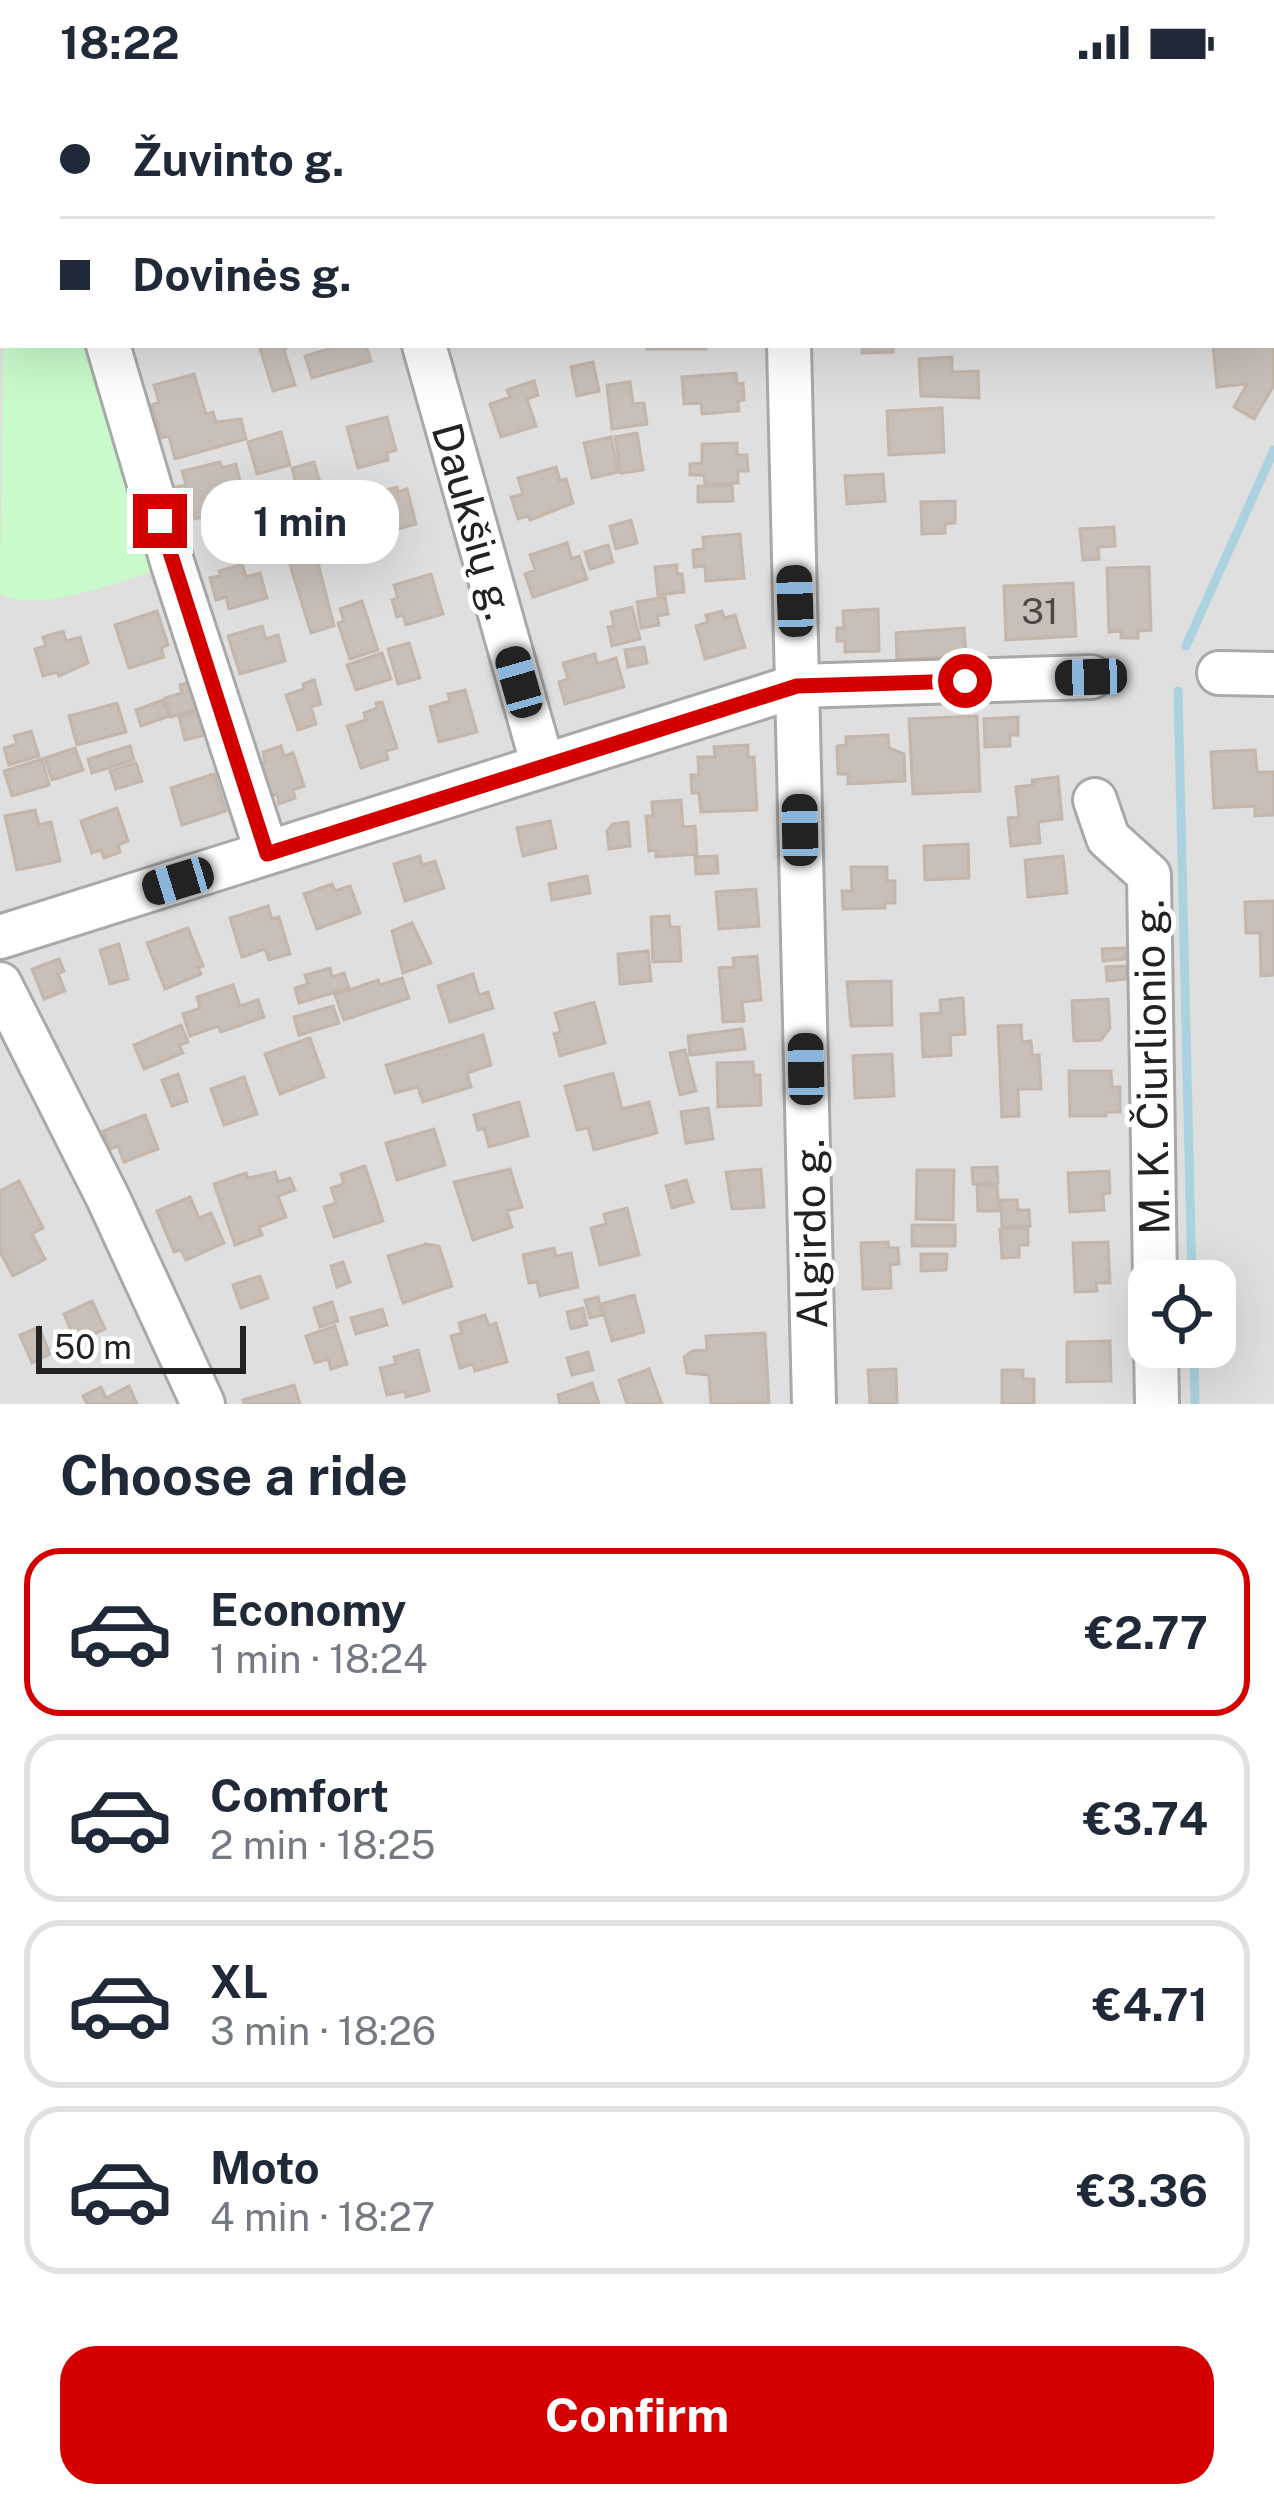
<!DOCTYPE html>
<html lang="en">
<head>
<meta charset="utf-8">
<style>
  body { margin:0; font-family:"Public Sans",sans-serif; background:#f6f6f7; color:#1f2937; height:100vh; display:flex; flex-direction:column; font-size:45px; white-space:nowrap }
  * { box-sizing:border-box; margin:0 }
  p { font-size:39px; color:#747a83 }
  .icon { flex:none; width:66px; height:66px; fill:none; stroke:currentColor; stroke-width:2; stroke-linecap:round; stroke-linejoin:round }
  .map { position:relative; height:1320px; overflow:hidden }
  .drawer { display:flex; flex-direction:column; background:#fff; flex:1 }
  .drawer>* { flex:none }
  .banner { position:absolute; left:0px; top:0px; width:1275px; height:264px; box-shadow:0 12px 48px #0002; display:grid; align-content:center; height:264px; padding:0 60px; background:#fff }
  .fabs { position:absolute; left:1128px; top:1176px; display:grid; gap:24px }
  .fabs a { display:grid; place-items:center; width:108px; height:108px; border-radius:24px; background:#fff; box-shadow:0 12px 48px #0002; font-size:60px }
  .scale { position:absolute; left:36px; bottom:30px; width:210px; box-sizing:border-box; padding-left:12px; border:6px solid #222; border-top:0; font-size:33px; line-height:42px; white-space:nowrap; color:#222; -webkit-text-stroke:9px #fff; paint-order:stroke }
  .end { position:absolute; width:54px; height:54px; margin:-27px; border:15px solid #d40000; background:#fff; box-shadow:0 0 0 6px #fff }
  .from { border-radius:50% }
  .bubble { position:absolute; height:84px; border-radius:36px; background:#fff; box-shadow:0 12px 48px #0002; font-size:39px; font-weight:700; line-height:84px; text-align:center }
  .car { position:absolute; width:36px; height:72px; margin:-36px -18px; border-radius:15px; box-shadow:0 0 9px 3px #0007; background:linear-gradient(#222 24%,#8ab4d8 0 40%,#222 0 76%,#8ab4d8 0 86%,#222 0) }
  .banner b { display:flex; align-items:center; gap:42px; height:114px; font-size:45px }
  .banner b+b { border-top:3px solid #e0e1e3 }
  .banner i { width:30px; height:30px; background:#1f2937 }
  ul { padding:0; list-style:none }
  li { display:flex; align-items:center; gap:36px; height:168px; margin:0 24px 18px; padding:0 36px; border:6px solid #e0e1e3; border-radius:36px }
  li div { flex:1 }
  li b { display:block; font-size:45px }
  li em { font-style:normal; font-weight:700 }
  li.selected { border-color:#d40000 }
  li>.icon { width:108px; height:108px; stroke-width:1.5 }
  h2 { padding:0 60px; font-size:54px; line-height:144px }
  .action { display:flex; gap:24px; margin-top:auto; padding:24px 60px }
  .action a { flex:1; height:138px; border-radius:36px; background:#d40000; color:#fff; font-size:48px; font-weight:700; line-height:138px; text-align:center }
  .status { display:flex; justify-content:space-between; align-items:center; height:84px; padding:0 60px; background:#fff; direction:ltr }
  .status svg { height:33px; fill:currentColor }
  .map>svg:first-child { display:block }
  .residential { fill:#e0dfdf; fill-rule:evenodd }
  .park { fill:#c8facc }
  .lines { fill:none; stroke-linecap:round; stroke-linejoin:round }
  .stream { stroke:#aad3df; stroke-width:9 }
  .building { fill:#c7bfb8; stroke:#c4b6ab; stroke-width:3 }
  .minor-casing { stroke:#a9a9a9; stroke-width:48 }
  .minor { stroke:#fff; stroke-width:42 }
  .route { stroke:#d40000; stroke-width:15 }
  .labels { text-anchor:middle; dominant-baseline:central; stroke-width:10; stroke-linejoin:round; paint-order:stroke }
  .number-label { font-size:36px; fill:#4b4948 }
  .street-label { font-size:42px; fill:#222; stroke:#fff }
</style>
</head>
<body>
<div class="status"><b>18:22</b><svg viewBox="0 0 49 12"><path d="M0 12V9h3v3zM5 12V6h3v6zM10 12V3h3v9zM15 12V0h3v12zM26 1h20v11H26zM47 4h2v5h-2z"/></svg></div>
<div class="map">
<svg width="1274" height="1320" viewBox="0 0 1274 1320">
  <rect width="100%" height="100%" fill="#f2efe9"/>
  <!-- residential -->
  <path class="residential" d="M0 0H1158L1159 3H3V261H1272L1274 164V1320H0ZM1149 1197H1215V1263H1149Z"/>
  <!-- park -->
  <path class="park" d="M3 253V261H108L173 481C130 493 39 532 0 510Z"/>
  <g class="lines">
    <!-- stream -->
    <path class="stream" d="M1186 562 1274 366
      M1178 607 1192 1197
      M1194 1263 1195 1320"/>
  </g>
  <!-- building -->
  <path class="building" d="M1273 245 1274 301 1254 335 1234 323 1247 300 1217 303 1213 261H1272Z
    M259 261H289L284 266 295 301 273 307Z
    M326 261H366L371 277 312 294 305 272 328 265Z
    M646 261H706V265H647Z
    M833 261H893V268L862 269V262Z
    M952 273V288L978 287 979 314 921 312 919 275Z
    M593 278 599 307 577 312 571 283Z
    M736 289 737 300 743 299 744 316 738 317 739 327 702 330 701 319 684 320 682 293Z
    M194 290 206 330 213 328 216 338 241 335 246 355 175 375 169 352 161 354 152 321 159 318 154 301Z
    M534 297 538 311 527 315 536 342 501 353 490 320 510 313 507 306Z
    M630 298 633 320 644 319 647 340 612 345 607 301Z
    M942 324 944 368 889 371 887 327Z
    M387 333 396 366 387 369 388 376 358 384 347 343Z
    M281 348 290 381 257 390 248 358Z
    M637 349 643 386 621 389 615 353Z
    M611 353 618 388 592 394 584 359Z
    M737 359V371H747L748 387H738V399L705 400 704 391H690V380L702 379V360Z
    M220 378 222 384 236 380 246 422 195 435 192 424 182 426 176 403 186 401 182 387Z
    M314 378 323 409 300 415 292 384Z
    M556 383 560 397 566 395 573 419 530 436 528 432 518 435 511 413 523 410 518 394Z
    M883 390 885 417 847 420 845 392Z
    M732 401 733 417 698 418V402Z
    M397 403 398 408 407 405 416 440 377 451 367 411Z
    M332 409 340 438 354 434 363 462 320 475 303 418Z
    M275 417 279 432 257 437 254 422Z
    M955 417V439L945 440V449L922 450 921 418Z
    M631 436 637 459 616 465 610 442Z
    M1114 443 1115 462 1098 463 1099 475 1083 476 1080 445Z
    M740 450 744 494 706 497 705 482 694 483 693 466 704 465 703 453Z
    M567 459 572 475 579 472 587 495 533 513 525 490 535 486 530 471Z
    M608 461 613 478 590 485 585 468Z
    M314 463 334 542 311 549 287 471Z
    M242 480 246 493 260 489 267 514 229 525 226 513 216 516 210 494 220 492 219 487Z
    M677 481V490H682L684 508 658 511 655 483Z
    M1149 483 1151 546 1138 547V554H1121V547L1109 548 1107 484Z
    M431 490 443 530 406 541 403 531 397 533 392 516 398 514 394 501Z
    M1073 499 1076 552 1006 556 1004 502Z
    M665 513 668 530 657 532 659 541 641 544 637 518Z
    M362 517 378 566 350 575 338 539 344 537 340 525Z
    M632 523 640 555 612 562 608 543 614 542 611 528Z
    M878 525 879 567 845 568V557H837V544H844L843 527Z
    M157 527 168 561 161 564 164 573 129 584 115 541Z
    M722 527 724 534 735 531 745 563 705 575 696 542 708 538 706 531Z
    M262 542 266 555 278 551 285 577 240 590 228 552Z
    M964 544 966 571 897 576 896 549Z
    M63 547 66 557 80 553 88 579 59 592 57 588 43 592 35 565 46 562 43 553Z
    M409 559 420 594 398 600 388 565Z
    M644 563 647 579 628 583 625 566Z
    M382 569 391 595 356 606 347 581Z
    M595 570 597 580 616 574 624 603 565 620 559 598 568 595 563 579Z
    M196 596 204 623 171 633 165 614 182 609 180 601Z
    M314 596 321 620 311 623 316 640 298 646 286 611 304 605 303 600Z
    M465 606 477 648 439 658 430 623 450 617 448 610Z
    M163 616 169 632 141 642 136 626Z
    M382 618 397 664 386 667 388 675 361 684 347 642 366 636 364 629 377 624 376 619Z
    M117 619 126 648 77 661 69 632Z
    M212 624 218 648 185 656 179 633Z
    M977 632 980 707 913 710 909 635Z
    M1018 633V651H1010V662L985 663 984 635Z
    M31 647 39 672 9 681 4 664 17 660 14 652Z
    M888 651 889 664 904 670 905 697 848 700V690H838L837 662 846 661V653Z
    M748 661V673H754L757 726 701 728 699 709H692L691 691H699L698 673H715L714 663Z
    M130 662 134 676 92 689 88 675Z
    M281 662 284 672 293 669 304 702 293 706 295 714 279 720 277 710 260 716 249 683 265 678 263 668Z
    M75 664 83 686 52 696 45 674Z
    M1255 666 1257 688H1274V731L1255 732V722L1214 724 1211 668Z
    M42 675 49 701 12 712 4 687Z
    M136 679 142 697 116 705 110 687Z
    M214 690 226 727 182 741 171 704Z
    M1058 693 1062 735 1038 738 1040 759 1011 762 1008 734 1019 733 1016 703 1033 701 1032 696Z
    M681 716 683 743 695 742 697 770 656 773V766L649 767 646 732H653L652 718Z
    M117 724 128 757 118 761 120 768 104 774 101 766 92 769 81 737Z
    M35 726 39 741 51 738 60 777 17 786 5 732Z
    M550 737 556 764 523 772 517 744Z
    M628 738 630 762 609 765 607 747 613 740Z
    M968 760 969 794 925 796 924 762Z
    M420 772 422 781 435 777 444 804 405 817 394 780Z
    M717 772 718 789 696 790 695 773Z
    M1063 772 1067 809 1028 813 1025 776Z
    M851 783H887V797H895V819H885V824L843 825 842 807H852Z
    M587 792 590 809 552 816 549 800Z
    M332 800 335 807 350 802 360 829 317 845 304 810Z
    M756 805 759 842 719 845 716 808Z
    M1274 817V891L1261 892 1260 849H1246L1245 818Z
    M268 822 272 835 279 833 290 870 269 876 265 865 242 873 230 834Z
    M669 832 670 843H679L681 877 653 878 651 833Z
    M412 839 431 879 403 889 392 847Z
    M188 844 203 882 198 884 201 890 165 905 147 859Z
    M119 860 128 895 110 900 100 866Z
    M1125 864V875L1103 877 1102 865Z
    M648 867 651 897 620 900 618 870Z
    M757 872 761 916 742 918 744 937 723 938 719 884 734 883 733 874Z
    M59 875 64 887 58 890 65 907 44 915 32 885Z
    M1126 882 1127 895 1107 897 1106 883Z
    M330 884 332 893 344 889 349 904 299 919 295 904 308 900 305 891Z
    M473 890 479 911 488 908 493 924 450 938 438 902Z
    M402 894 409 914 344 936 335 911 378 896 380 901Z
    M891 897 892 941 851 942 847 898Z
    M233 901 240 922 258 916 264 933 221 948 218 942 190 952 183 930 200 924 197 913Z
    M963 914 965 950 950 951 951 971 923 973 921 930 941 929 940 916Z
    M1108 915 1110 944 1101 956 1074 957 1072 917Z
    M594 918 605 959 560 972 554 950 561 948 555 929Z
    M333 922 339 939 299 951 294 933Z
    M181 941 188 958 179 961 183 969 144 985 134 961Z
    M1021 941 1022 958 1031 957 1032 971H1039L1041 1005H1018L1019 1032 1002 1033 998 942Z
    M742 945 745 965 690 971 688 952Z
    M483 951 491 981 467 989 471 1003 423 1018 418 1003 395 1009 386 981Z
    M310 954 324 993 280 1010 265 970Z
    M685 966 696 1007 680 1011 670 969Z
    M892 970 894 1012 855 1014 853 972Z
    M753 978 754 991H760L761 1021 718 1023 717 979Z
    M1069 987H1111L1112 1003H1120V1028H1106V1032H1070Z
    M613 989 622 1025 649 1018 657 1049 594 1066 588 1044 577 1046 565 1002Z
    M178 990 187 1017 172 1022 162 996Z
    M244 993 257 1030 224 1041 211 1005Z
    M519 1018 528 1052 489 1063 484 1044 478 1046 474 1031Z
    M708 1024 713 1055 686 1059 681 1028Z
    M145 1031 158 1065 124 1078 118 1062 110 1065 103 1047Z
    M434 1045 445 1081 397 1096 386 1059Z
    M365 1082 383 1137 334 1153 324 1123 336 1119 331 1104 344 1100 341 1090Z
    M997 1083 998 1099 973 1100 972 1084Z
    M510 1085 522 1123 507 1127 512 1143 473 1156 454 1098Z
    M761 1085 764 1123 732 1125 726 1088Z
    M917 1086H954L953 1136 916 1135Z
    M1109 1087 1110 1109 1103 1110 1104 1126 1070 1128 1068 1089Z
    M275 1088 278 1098 290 1094 295 1106 278 1112 286 1133 259 1143 262 1151 235 1161 214 1100 246 1089 248 1094Z
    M686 1096 693 1118 672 1124 666 1102Z
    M19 1097 43 1144 32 1150 45 1175 13 1192 0 1168V1107Z
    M977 1101H997L999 1127H978Z
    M190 1113 199 1134 211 1129 224 1159 186 1176 181 1166 174 1168 157 1127Z
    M1001 1116H1017L1018 1126H1029L1030 1142 1002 1143Z
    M627 1124 639 1171 600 1181 591 1144 606 1140 604 1130Z
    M912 1141H955V1162H912Z
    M1028 1144V1161H1019V1173L1002 1174 1000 1145Z
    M888 1158 889 1164H898L899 1180 890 1181 891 1204 863 1205 861 1159Z
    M1108 1158 1110 1199H1096L1097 1207 1075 1208 1073 1159Z
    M426 1160 439 1162 452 1202 403 1219 388 1172Z
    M554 1164 556 1172 571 1169 578 1203 540 1212 537 1198 529 1199 523 1171Z
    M921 1170H947L946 1186 921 1187Z
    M343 1178 350 1198 337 1203 331 1182Z
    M260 1192 268 1214 241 1224 233 1201Z
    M634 1211 644 1248 612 1257 601 1220Z
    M598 1213 603 1231 590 1234 585 1216Z
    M92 1217 105 1245 76 1258 64 1230Z
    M332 1218 338 1237 320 1243 314 1224Z
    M583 1224 587 1241 571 1245 567 1228Z
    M382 1225 387 1241 356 1250 351 1234Z
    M485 1231 489 1242 496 1239 507 1278 475 1287 473 1280 460 1284 451 1252 462 1249 459 1239Z
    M335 1242 347 1280 331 1285 328 1275 315 1279 306 1252Z
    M39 1243 50 1270 32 1279 20 1251Z
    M765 1249 769 1319 711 1320 709 1291 687 1289 684 1273 692 1267 707 1266 706 1252Z
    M1110 1257 1111 1297 1067 1298V1258Z
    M418 1266 429 1307 406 1313 405 1307 387 1311 380 1284 396 1280 394 1273Z
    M588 1268 593 1286 572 1291 567 1274Z
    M649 1285 662 1320H627L619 1296Z
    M896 1285 897 1320H870L868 1286Z
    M1002 1286H1023V1295H1034V1320H1002Z
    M592 1299 599 1320H560L558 1311Z
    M294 1301 300 1320H244L243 1316Z
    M129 1302 137 1320H87L83 1312 101 1303 106 1314Z"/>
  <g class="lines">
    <!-- minor casing -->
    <g class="minor-casing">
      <path id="minor" d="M34 0 35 3
        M346 0 347 3
        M782 0V3
        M108 261 173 481 267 769
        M424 261 543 682
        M789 261 814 1320
        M1219 589 1274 590
        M1095 716 1108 754 1149 791 1155 1197
        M0 853 797 602 1091 593
        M0 900 108 1114 203 1320
        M1156 1263 1157 1320"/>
    </g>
    <!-- minor -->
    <use href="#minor" class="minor"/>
  </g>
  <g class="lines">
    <!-- route -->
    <path class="route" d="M160 437 267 770 797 602 965 597"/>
  </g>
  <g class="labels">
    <!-- number labels -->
    <g class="number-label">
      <text x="1040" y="527">31</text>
    </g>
    <!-- street labels -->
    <g class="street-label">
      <text transform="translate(474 437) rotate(74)">Daukšių g.</text>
      <text transform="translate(1151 983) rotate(-91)">M. K. Čiurlionio g.</text>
      <text transform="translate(810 1150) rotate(-91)">Algirdo g.</text>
    </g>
  </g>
</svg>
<div class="fabs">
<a><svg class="icon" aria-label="locate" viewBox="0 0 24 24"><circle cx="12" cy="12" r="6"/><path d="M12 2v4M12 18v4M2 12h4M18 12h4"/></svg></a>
</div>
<div class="scale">50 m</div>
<i class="end from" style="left:965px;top:597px"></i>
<i class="end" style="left:160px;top:437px"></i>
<div class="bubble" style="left:201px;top:396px;width:198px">1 min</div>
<i class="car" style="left:795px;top:517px;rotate:358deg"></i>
<i class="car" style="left:1091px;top:593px;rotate:268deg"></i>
<i class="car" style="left:519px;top:598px;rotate:344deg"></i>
<i class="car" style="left:800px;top:746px;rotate:359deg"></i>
<i class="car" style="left:178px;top:797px;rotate:253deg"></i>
<i class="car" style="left:806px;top:985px;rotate:359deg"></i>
<div class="banner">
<b><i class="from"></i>Žuvinto g.</b>
<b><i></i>Dovinės g.</b>
</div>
</div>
<section class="drawer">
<h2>Choose a ride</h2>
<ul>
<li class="selected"><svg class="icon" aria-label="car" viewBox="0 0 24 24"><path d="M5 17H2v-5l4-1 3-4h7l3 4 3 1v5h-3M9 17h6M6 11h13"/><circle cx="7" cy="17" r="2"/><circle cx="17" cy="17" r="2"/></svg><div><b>Economy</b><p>1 min · 18:24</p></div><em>€2.77</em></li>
<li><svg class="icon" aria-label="car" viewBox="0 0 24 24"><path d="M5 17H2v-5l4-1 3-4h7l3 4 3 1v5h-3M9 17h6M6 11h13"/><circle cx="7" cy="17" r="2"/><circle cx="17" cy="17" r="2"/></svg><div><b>Comfort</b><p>2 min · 18:25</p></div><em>€3.74</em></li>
<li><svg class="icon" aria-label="car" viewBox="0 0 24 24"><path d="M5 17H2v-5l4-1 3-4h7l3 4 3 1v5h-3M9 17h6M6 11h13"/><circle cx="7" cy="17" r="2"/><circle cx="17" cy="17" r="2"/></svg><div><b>XL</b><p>3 min · 18:26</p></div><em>€4.71</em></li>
<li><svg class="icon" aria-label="car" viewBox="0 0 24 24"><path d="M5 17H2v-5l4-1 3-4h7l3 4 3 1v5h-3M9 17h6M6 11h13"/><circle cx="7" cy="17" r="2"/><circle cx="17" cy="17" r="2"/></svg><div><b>Moto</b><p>4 min · 18:27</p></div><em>€3.36</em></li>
</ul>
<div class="action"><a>Confirm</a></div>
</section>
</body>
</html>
